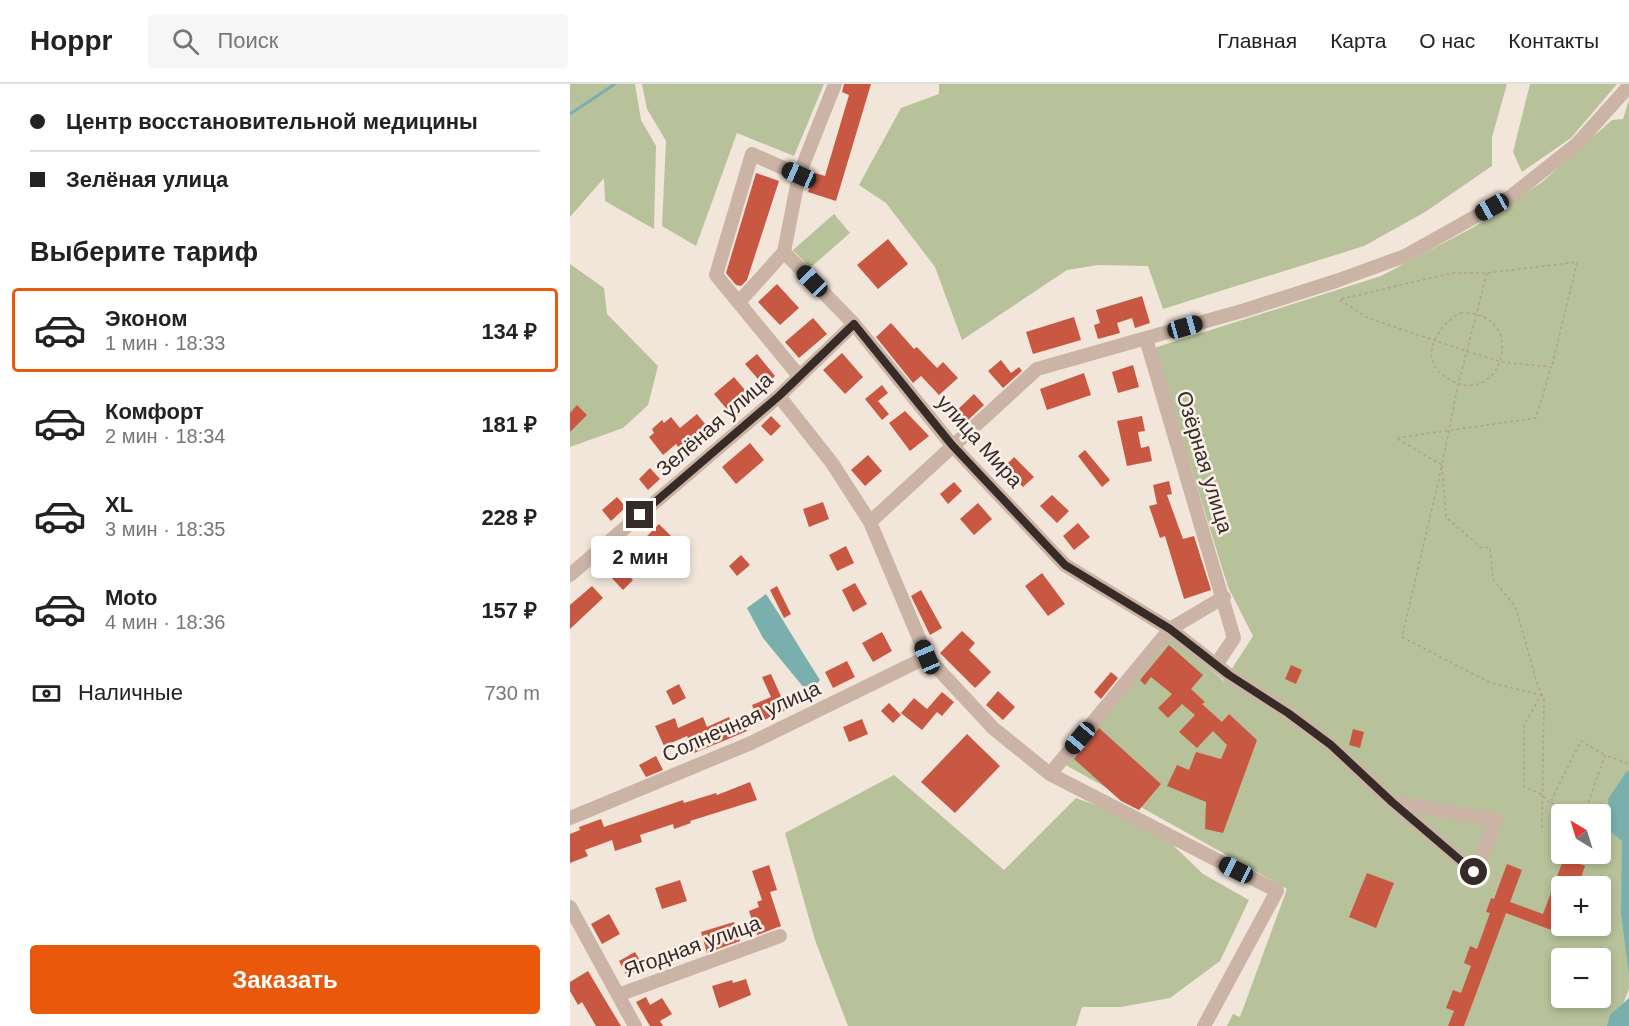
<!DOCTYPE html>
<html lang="ru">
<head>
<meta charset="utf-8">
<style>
  body { margin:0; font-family:Arial,sans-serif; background:#f6f6f6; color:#222; height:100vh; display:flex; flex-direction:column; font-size:22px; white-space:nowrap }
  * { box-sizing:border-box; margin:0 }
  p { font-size:20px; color:#767676 }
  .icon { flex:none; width:33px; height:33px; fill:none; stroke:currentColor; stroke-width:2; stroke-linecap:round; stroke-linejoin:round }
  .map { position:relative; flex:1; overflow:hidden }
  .drawer { display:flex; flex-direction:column; background:#fff; width:570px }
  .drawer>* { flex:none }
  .top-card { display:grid; align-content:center; height:132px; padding:0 30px; background:#fff }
  .needle { width:39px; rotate:322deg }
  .buttons { position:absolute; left:981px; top:720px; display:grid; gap:12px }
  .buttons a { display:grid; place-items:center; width:60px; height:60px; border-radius:6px; background:#fff; box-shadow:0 3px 9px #0003; font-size:30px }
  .end { position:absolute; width:27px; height:27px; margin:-14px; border:8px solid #362b27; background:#fff; box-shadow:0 0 0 3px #fff }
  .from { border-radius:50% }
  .bubble { position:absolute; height:42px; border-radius:6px; background:#fff; box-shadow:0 3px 9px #0003; font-size:20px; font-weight:700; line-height:42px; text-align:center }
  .car { position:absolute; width:18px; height:36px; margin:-18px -9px; border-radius:8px; box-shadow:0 0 4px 2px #0007; background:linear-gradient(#222 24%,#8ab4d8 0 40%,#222 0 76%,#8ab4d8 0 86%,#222 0) }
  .top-card b { display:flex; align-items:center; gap:21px; height:57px; font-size:22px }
  .top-card b+b { border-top:2px solid #e0e0e0 }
  .top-card i { width:15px; height:15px; background:#222 }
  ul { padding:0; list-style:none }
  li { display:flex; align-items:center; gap:18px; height:84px; margin:0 12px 9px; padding:0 18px; border:3px solid transparent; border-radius:6px }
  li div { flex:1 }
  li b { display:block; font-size:22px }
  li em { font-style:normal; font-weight:700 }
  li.selected { border-color:#ea580c }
  li>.icon { width:54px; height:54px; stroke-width:1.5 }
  h2 { padding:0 30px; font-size:27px; line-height:72px }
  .pay { display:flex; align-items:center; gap:15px; height:66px; padding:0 30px; font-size:22px }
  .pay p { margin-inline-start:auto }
  .cta { display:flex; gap:12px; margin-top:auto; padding:12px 30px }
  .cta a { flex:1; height:69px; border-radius:6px; background:#ea580c; color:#fff; font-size:24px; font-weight:700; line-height:69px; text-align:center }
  header { display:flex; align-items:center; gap:36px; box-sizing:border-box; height:84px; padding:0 30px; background:#fff; border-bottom:2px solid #e0e0e0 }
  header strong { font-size:28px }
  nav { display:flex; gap:33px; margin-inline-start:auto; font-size:21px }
  .search { width:420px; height:54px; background:#f6f6f6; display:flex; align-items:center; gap:15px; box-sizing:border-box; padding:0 21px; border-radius:6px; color:#767676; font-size:22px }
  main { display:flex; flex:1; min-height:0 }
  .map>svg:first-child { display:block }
  .green { fill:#b7c29a; fill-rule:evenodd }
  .water { fill:#79b0ae }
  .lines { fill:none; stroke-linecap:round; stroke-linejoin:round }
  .stream { stroke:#79b0ae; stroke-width:3 }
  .building { fill:#c95842 }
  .path { stroke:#b69e90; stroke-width:1.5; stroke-dasharray:3 3; stroke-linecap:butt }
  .minor { stroke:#cbb4a6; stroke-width:14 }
  .route { stroke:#362b27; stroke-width:8 }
  .labels { text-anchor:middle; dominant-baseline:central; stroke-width:5; stroke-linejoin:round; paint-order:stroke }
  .street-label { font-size:21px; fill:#362b27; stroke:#faf0e7 }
</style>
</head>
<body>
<header>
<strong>Hoppr</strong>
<div class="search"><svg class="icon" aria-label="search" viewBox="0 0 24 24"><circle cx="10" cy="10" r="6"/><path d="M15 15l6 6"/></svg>Поиск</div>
<nav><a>Главная</a><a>Карта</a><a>О нас</a><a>Контакты</a></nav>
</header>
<main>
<section class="drawer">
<div class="top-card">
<b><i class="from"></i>Центр восстановительной медицины</b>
<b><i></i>Зелёная улица</b>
</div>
<h2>Выберите тариф</h2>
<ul>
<li class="selected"><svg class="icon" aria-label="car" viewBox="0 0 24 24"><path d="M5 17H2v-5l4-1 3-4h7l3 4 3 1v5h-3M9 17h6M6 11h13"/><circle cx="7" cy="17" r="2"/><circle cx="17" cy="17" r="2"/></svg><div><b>Эконом</b><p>1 мин · 18:33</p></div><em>134 ₽</em></li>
<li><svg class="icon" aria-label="car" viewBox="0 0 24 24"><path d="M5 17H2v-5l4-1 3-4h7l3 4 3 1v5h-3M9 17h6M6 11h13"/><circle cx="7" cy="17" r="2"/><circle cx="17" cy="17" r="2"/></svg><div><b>Комфорт</b><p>2 мин · 18:34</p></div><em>181 ₽</em></li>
<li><svg class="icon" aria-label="car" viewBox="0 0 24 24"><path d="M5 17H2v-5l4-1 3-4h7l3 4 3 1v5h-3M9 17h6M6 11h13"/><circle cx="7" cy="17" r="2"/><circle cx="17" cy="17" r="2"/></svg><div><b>XL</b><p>3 мин · 18:35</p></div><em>228 ₽</em></li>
<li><svg class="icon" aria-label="car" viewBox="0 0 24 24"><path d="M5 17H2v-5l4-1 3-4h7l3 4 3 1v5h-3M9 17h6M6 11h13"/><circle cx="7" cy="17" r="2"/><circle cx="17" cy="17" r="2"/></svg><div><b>Moto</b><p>4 мин · 18:36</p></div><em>157 ₽</em></li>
</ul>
<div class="pay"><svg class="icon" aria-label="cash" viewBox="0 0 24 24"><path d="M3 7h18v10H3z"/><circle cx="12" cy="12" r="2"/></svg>Наличные<p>730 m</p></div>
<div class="cta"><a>Заказать</a></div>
</section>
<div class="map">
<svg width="1059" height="942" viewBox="0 0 1059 942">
  <rect width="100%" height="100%" fill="#f2e5da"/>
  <!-- green -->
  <path class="green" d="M0 0H65L71 36 86 62 84 145 35 117 34 94 0 133Z
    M72 0H254L224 72 167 49 126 162 92 142 96 57 77 25Z
    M369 0H937L922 53V82L855 128 794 162 593 225 578 182 528 181 497 186 392 256 365 183 316 119 289 101 331 24 369 10Z
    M960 0H1047L1001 54 952 88 943 68Z
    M1059 16V905L1044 942H657L663 930 670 933 717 805 494 680 601 553 654 597 683 552 658 503 584 264 811 192 902 144 971 99 1042 36 1053 35ZM992 730H1030V770H992ZM992 802H1030V842H992ZM992 874H1030V914H992Z
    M264 130 280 149 240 184 223 166Z
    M0 180 34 204 37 230 88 282 78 321 53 344 0 363Z
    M324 691 434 786 506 714 583 742 633 790 679 816 650 877 600 914 551 923H512L506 942H278L245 856 215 749Z"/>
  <!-- water -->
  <path class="water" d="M196 510C215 538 231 567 250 596L239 610 193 554 177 524Z
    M1057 687 1059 688V890L1051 830 1052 757 1041 748 1038 715Z
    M1059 914V942H1037L1040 931Z"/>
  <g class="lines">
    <!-- stream -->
    <path class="stream" d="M0 30 45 0"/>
  </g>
  <!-- building -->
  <path class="building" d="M274 0H301L266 117 238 108 245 89 255 92 279 11 272 8Z
    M186 89 209 97 177 196 171 202 166 201 156 189Z
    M318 155 338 180 308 205 287 181Z
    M207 200 229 224 210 241 188 218Z
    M572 212 580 239 565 244 562 234 547 239 550 249 528 255 524 241 530 239 526 226Z
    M504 233 511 256 463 270 456 248Z
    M243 234 257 250 229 274 215 258Z
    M321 239 344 265 347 263 367 284 373 278 388 294 369 311 351 292 343 299 306 253Z
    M272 269 293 293 275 310 253 286Z
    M187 270 205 292 194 302 175 280Z
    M431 276 441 289 449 283 452 287 433 304 418 287Z
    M563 281 569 303 548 309 542 288Z
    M514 289 521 311 477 326 470 305Z
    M164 293 180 312 160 329 144 310Z
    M312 301 318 309 308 317 319 330 312 336 295 315Z
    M404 310 414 321 394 340 384 329Z
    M7 321 17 331 0 348V329Z
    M335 327 359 352 340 367 319 339Z
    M127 330 140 346 127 358 122 352 109 364 106 360 93 371 79 353 84 349 82 345 92 336 94 339 101 333 110 344Z
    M201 332 211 342 201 352 191 342Z
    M572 332 575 347 568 348 571 364 579 362 582 377 557 382 547 337Z
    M180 359 194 376 166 400 152 383Z
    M515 366 540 396 532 403 508 372Z
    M298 371 312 387 295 402 281 386Z
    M444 373 464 393 453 403 434 383Z
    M80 384 90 395 78 406 69 395Z
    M599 397 602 410 597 411 613 455 624 452 641 506 614 515 595 452 590 454 579 422 587 420 583 401Z
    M384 398 392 407 378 420 370 410Z
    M482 411 499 427 487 439 470 422Z
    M47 413 56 423 41 437 32 426Z
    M253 418 259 435 239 443 233 425Z
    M408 419 422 435 404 451 390 435Z
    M508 439 520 453 504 466 493 452Z
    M89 440 103 454 89 468 75 454Z
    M276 462 284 479 267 487 259 471Z
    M171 471 180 481 167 492 159 482Z
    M48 481 63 496 53 506 38 490Z
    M472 489 495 520 478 532 455 502Z
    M285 499 297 520 283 528 272 506Z
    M22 502 33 514 0 545V521Z
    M207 502 221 530 214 534 200 506Z
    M351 506 372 544 360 551 341 512Z
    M392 547 405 559 399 566 421 588 405 604 370 569Z
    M312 548 322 567 303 578 292 559Z
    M599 561 633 591 621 605 635 618 632 620 652 638 659 630 687 656 653 749 635 745 636 718 597 702 607 681 619 686 626 668 651 675 657 661 643 647 627 664 609 648 625 631 612 620 598 634 588 624 602 610 581 593 575 601 570 596Z
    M277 577 285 593 263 604 255 588Z
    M721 581 732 586 726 600 715 595Z
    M541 588 548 594 531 615 524 608Z
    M201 590 217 626 175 644 177 647 151 658 124 669 117 652 94 662 85 642 105 634 108 644 133 633 137 643 159 633 162 640 185 629 182 621 201 613 192 593Z
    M109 600 116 614 103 621 96 607Z
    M428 607 445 623 433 636 416 621Z
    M372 608 384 618 372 632 367 628 352 646 331 629 344 614 357 625Z
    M319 619 331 631 323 639 311 627Z
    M292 635 298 650 279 658 273 643Z
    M529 644 591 700 569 726 551 717 504 675Z
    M783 645 794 648 790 664 779 661Z
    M397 650 430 682 385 729 351 698Z
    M86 672 93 686 76 693 69 681Z
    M180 698 187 716 120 737 121 739 104 745 103 740 70 751 72 758 45 767 42 756 15 766 18 772 0 779V750L10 746 9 743 31 735 34 743 113 716 114 719 146 709 147 711Z
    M994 774 1015 782 1008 802H992V850L936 829 894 942H878L884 927 876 924 883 906 891 909 901 882 894 879 900 862 907 865 920 829 916 828 921 814 924 815 937 780 952 786 940 818 973 830Z
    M199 781 207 806 200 808 211 842 187 851 186 848 169 853 170 857 137 869 131 848 164 838 166 844 183 839 179 827 189 823 187 818 192 816 182 787Z
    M797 789 824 799 806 844 779 833Z
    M110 796 117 817 92 825 85 804Z
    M39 830 50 850 32 860 21 840Z
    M65 868 74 883 57 892 49 877Z
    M18 887 37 919 51 942H26L12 918 8 921 0 907V898Z
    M176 895 181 911 149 924 142 902 162 896 163 899Z
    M76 913 80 921 92 914 102 930 90 937 93 942H80L66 918Z"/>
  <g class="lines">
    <!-- path -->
    <path class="path" d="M917 189 888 301 872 381 876 433 910 463 920 464 923 495 946 524 966 596 974 616 972 747
      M771 215 882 189H917L1007 178 982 282
      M770 216 798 234 896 267 932 278 981 283 966 334 826 354 872 381 832 553 921 599 971 611 954 641V703L971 710 980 719 1011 657 1035 671
      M890 229C963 226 931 333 874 292 847 273 869 241 890 229Z
      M981 719 1007 723 1009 730
      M1014 730 1035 671 1059 680"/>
    <!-- minor -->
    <path class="minor" d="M229 91 182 70 146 191 229 292
      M214 168 284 240 382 361 495 481 600 545 659 591 718 629 761 661 822 718 905 788 926 736 822 718
      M170 217 214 168 229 91 265 0
      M576 255 664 554 646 581
      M209 312 262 379 300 438 357 573 423 644 480 690 707 807 634 942
      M300 438 467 285 675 226 766 197 835 172 940 113 1007 60 1059 2
      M0 491 209 312 284 240
      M480 690 600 545 654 513
      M0 734 181 659 357 573
      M0 823 65 942
      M48 911 210 852"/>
  </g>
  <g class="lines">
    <!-- route -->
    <path class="route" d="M70 431 209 312 284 240 382 361 495 481 600 545 659 591 718 629 761 661 822 718 904 788"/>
  </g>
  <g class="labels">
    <!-- street labels -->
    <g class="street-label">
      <text transform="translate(144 340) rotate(-41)">Зелёная улица</text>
      <text transform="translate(410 357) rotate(48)">улица Мира</text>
      <text transform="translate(635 378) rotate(73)">Озёрная улица</text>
      <text transform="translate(171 637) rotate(-24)">Солнечная улица</text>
      <text transform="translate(122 862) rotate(-20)">Ягодная улица</text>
    </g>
  </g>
</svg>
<div class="buttons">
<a><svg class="needle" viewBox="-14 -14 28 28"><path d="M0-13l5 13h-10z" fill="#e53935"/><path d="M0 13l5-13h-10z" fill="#767676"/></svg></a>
<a>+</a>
<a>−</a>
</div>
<i class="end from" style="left:904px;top:788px"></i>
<i class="end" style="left:70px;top:431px"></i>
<div class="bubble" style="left:21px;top:452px;width:99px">2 мин</div>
<i class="car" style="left:229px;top:91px;rotate:294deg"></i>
<i class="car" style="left:922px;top:123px;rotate:241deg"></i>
<i class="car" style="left:242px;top:197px;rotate:316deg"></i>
<i class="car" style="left:615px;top:243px;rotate:74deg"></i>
<i class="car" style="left:357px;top:573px;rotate:337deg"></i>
<i class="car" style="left:510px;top:654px;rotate:220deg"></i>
<i class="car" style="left:666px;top:786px;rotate:297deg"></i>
</div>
</main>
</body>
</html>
